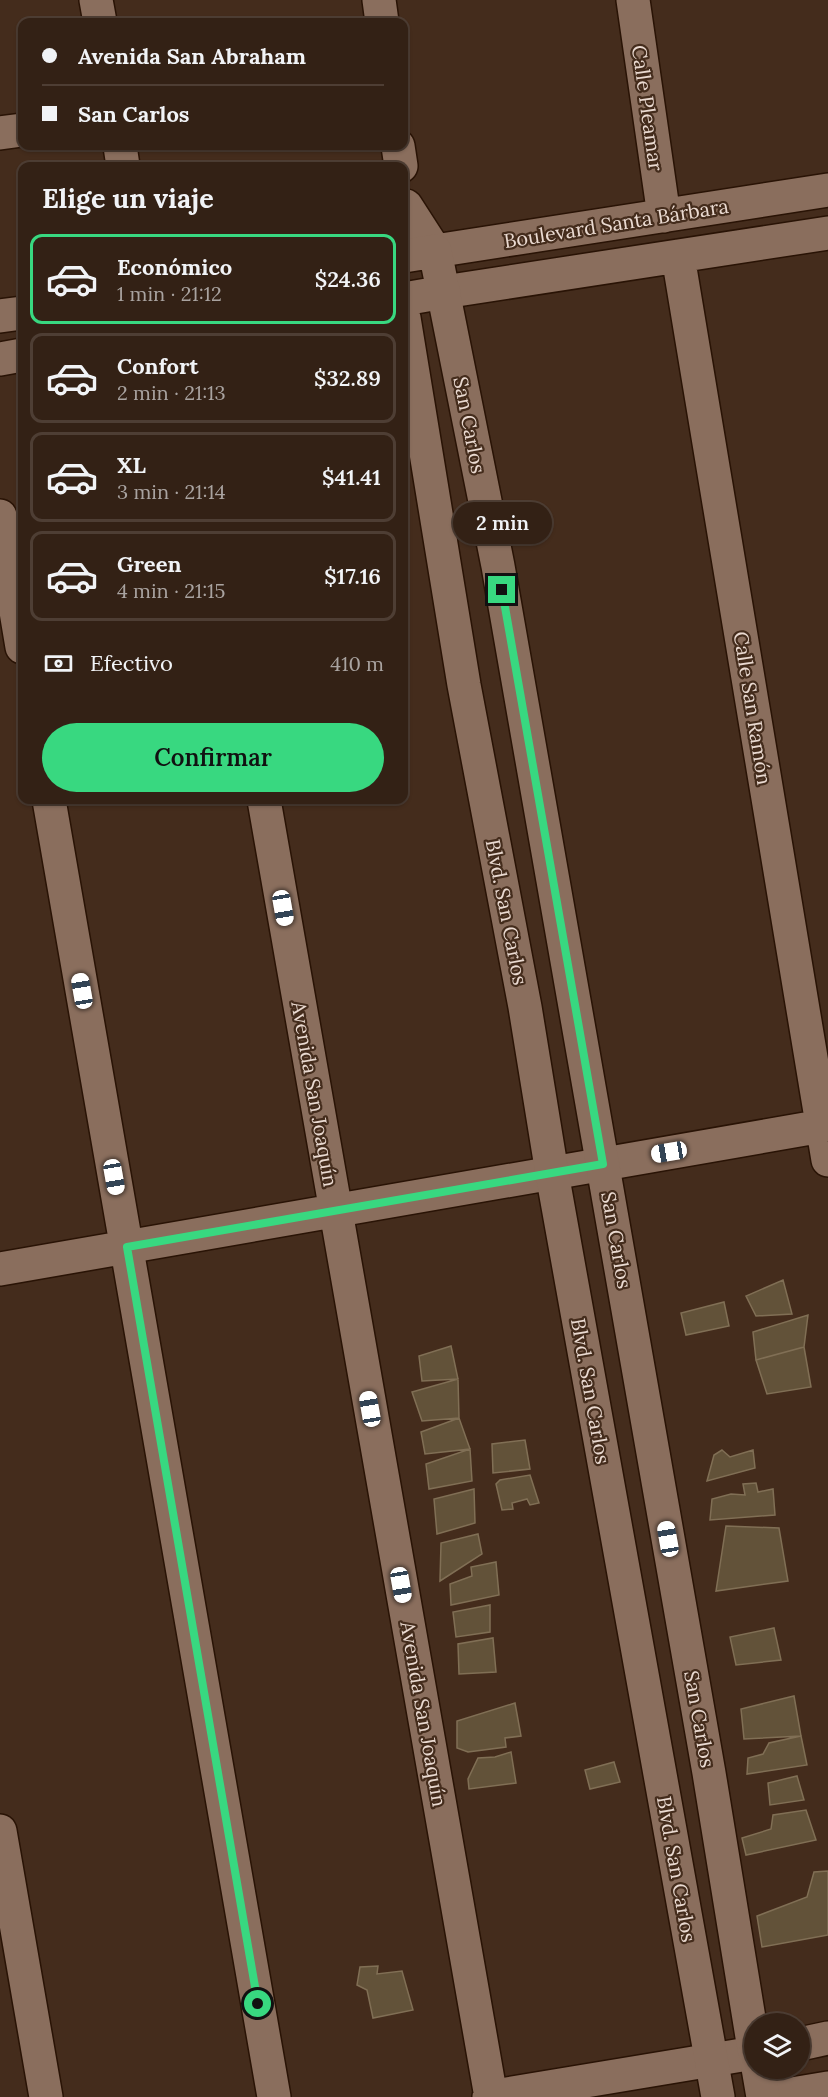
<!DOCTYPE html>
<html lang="es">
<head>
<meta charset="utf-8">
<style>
  body { margin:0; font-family:Lora,serif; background:#3e2e22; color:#f1f3f6; height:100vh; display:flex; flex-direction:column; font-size:22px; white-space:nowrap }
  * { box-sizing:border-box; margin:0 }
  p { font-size:20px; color:#a9a3a0 }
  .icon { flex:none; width:33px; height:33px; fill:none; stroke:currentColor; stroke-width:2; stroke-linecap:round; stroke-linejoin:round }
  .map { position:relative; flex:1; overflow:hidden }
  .details { position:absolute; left:18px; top:162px; width:390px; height:642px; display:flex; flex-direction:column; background:#332115; border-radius:12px; box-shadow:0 2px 4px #0004,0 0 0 2px #4e3e34 }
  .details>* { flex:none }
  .hud { position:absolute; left:18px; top:18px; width:390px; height:132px; border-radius:12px; box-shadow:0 2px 4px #0004,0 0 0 2px #4e3e34; display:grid; align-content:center; height:132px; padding:0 24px; background:#332115 }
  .buttons { position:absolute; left:744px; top:2013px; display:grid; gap:12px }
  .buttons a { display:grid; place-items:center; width:66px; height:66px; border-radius:50%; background:#332115; box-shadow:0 2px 4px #0004,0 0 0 2px #4e3e34; font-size:30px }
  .end { position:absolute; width:27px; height:27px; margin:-14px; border:8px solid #38d880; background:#111; box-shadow:0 0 0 3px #111 }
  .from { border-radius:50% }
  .bubble { position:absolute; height:42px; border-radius:21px; background:#332115; box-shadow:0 2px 4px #0004,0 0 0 2px #4e3e34; font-size:20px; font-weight:600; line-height:42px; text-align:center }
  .car { position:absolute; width:18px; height:36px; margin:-18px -9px; border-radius:8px; box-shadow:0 0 4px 2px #0007; background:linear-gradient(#fff 24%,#345 0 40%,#fff 0 76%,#345 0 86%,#fff 0) }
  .hud b { display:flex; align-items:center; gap:21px; height:57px; font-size:22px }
  .hud b+b { border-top:2px solid #4e3e34 }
  .hud i { width:15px; height:15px; background:#f1f3f6 }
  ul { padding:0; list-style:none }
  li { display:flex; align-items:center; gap:18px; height:90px; margin:0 12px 9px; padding:0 12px; border:3px solid #4e3e34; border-radius:12px }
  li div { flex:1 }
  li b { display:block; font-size:22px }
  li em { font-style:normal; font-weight:600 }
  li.current { border-color:#38d880 }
  li>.icon { width:54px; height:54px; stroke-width:1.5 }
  h2 { padding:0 24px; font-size:27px; line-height:72px }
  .pay { display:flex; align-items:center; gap:15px; height:66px; padding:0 24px; font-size:22px }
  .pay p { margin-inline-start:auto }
  .button { display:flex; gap:12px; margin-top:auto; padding:12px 24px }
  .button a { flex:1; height:69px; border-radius:36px; background:#38d880; color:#111; font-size:24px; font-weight:600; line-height:69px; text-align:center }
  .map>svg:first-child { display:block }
  .building { fill:#625239; stroke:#806f55; stroke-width:1.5 }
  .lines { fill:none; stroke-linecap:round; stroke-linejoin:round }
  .minor-casing { stroke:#291305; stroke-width:36 }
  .secondary-casing { stroke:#291305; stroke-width:36 }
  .minor { stroke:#8a6e5d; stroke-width:33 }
  .secondary { stroke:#8a6e5d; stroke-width:33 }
  .route { stroke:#38d880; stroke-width:8 }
  .labels { text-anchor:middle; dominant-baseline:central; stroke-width:4.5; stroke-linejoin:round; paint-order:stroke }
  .street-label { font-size:20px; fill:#eadad1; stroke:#442c1c }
</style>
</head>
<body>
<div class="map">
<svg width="828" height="2097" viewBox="0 0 828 2097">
  <rect width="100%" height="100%" fill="#442c1c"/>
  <!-- building -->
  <path class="building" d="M783 1280 792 1314 756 1316 746 1296Z
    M724 1302 729 1326 686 1335 681 1313Z
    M808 1315 804 1347 756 1360 753 1332Z
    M451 1346 458 1379 422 1381 419 1356Z
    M804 1347 811 1387 767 1394 756 1360Z
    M458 1379 459 1418 422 1421 412 1392Z
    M459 1418 470 1449 425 1454 421 1432Z
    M525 1440 530 1469 493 1473 492 1444Z
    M470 1449 472 1481 429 1489 426 1464Z
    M722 1450 730 1457 753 1450 755 1468 707 1481 714 1455Z
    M530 1475 539 1503 530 1505 527 1499 512 1503 513 1509 502 1510 496 1484 500 1480Z
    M756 1483 758 1492 773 1489 775 1515 710 1520 712 1499 731 1494 745 1495 743 1484Z
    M474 1489 475 1523 437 1534 434 1499Z
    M726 1526 779 1528 788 1581 716 1591Z
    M478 1534 482 1554 440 1581 441 1543Z
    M496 1562 499 1595 451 1605 450 1584 472 1576 471 1567Z
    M490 1605V1632L456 1637 453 1612Z
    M774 1628 781 1660 736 1665 730 1637Z
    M493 1638 496 1672 459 1674 458 1644Z
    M794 1696 801 1736 744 1739 741 1709Z
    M515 1703 521 1736 505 1738 506 1747 468 1752 457 1748V1721Z
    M801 1736 807 1765 747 1774 748 1758 763 1754 769 1743Z
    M511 1752 516 1783 469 1789 468 1779 478 1758 495 1757Z
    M614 1762 620 1782 590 1789 585 1770Z
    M797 1776 804 1800 770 1805 768 1783Z
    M806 1810 816 1840 746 1855 742 1838 771 1829 773 1815Z
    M828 1871V1935L762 1947 757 1916 807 1897 814 1872Z
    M378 1966 377 1974 402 1971 413 2010 373 2018 367 1990 357 1985 360 1967Z"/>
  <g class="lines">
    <!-- minor casing -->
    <g class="minor-casing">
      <path id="minor" d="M96 0 100 22
        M379 0 382 22
        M633 0 664 216
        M0 133 22 130
        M120 146 123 166
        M398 146 401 166
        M406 206 435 251 828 190
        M678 256 828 1160
        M444 292 828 233
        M0 516 22 647
        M49 800 274 2097
        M264 800 491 2097
        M0 1269 828 1125
        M0 1831 46 2097
        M800 2044 828 2038
        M489 2097 754 2053
        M774 2097 828 2088"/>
    </g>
    <!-- secondary casing -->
    <g class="secondary-casing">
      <path id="secondary" d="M404 256 435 251 498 566 709 1773 754 2049
        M404 299 444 292
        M0 316 22 313
        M404 318 464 685 525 1007 552 1173 718 2097
        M0 359 22 355
        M758 2068 763 2097"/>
    </g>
    <!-- minor -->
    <use href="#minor" class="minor"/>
    <!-- secondary -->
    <use href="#secondary" class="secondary"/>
  </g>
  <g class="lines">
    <!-- route -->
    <path class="route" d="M258 2004 127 1247 603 1164 502 590"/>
  </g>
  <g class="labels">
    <!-- street labels -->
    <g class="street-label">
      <text transform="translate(648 108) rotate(82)">Calle Pleamar</text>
      <text transform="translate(616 223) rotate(-9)">Boulevard Santa Bárbara</text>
      <text transform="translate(470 425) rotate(79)">San Carlos</text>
      <text transform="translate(753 708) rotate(81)">Calle San Ramón</text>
      <text transform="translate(507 912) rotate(79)">Blvd. San Carlos</text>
      <text transform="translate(315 1094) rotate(80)">Avenida San Joaquín</text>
      <text transform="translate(617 1240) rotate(80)">San Carlos</text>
      <text transform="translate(591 1391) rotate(80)">Blvd. San Carlos</text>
      <text transform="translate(424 1714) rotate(80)">Avenida San Joaquín</text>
      <text transform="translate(700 1719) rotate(80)">San Carlos</text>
      <text transform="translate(677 1869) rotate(80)">Blvd. San Carlos</text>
    </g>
  </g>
</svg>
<div class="buttons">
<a><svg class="icon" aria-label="layers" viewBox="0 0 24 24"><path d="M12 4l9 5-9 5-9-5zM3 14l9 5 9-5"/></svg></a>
</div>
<i class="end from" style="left:258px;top:2004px"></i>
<i class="end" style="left:502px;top:590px"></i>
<div class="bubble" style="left:453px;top:502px;width:99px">2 min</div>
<i class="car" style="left:283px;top:908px;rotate:170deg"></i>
<i class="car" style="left:82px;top:991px;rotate:350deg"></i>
<i class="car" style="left:669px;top:1152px;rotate:260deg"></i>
<i class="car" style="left:114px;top:1177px;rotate:170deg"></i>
<i class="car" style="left:370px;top:1409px;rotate:350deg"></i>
<i class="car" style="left:668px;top:1539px;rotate:350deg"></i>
<i class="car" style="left:401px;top:1585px;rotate:170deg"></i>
<div class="hud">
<b><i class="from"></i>Avenida San Abraham</b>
<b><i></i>San Carlos</b>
</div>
<section class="details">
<h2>Elige un viaje</h2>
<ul>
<li class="current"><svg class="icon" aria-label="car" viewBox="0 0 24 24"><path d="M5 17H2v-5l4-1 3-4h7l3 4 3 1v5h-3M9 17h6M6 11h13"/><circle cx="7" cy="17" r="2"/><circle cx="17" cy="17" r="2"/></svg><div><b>Económico</b><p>1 min · 21:12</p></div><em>$24.36</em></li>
<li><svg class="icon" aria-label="car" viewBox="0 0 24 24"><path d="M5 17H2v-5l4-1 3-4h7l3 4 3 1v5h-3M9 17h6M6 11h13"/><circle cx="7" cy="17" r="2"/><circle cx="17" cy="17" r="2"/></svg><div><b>Confort</b><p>2 min · 21:13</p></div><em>$32.89</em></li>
<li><svg class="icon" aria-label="car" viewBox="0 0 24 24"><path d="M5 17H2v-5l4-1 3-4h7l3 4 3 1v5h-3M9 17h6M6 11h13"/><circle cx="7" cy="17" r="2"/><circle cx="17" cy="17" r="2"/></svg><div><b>XL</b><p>3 min · 21:14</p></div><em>$41.41</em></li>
<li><svg class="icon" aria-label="car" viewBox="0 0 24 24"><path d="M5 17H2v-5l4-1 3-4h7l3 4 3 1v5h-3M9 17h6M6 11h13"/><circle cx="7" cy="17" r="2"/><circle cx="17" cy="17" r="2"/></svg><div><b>Green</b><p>4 min · 21:15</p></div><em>$17.16</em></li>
</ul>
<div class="pay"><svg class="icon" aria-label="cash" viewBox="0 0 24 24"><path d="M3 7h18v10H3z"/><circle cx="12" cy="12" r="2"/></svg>Efectivo<p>410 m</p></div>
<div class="button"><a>Confirmar</a></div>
</section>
</div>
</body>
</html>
